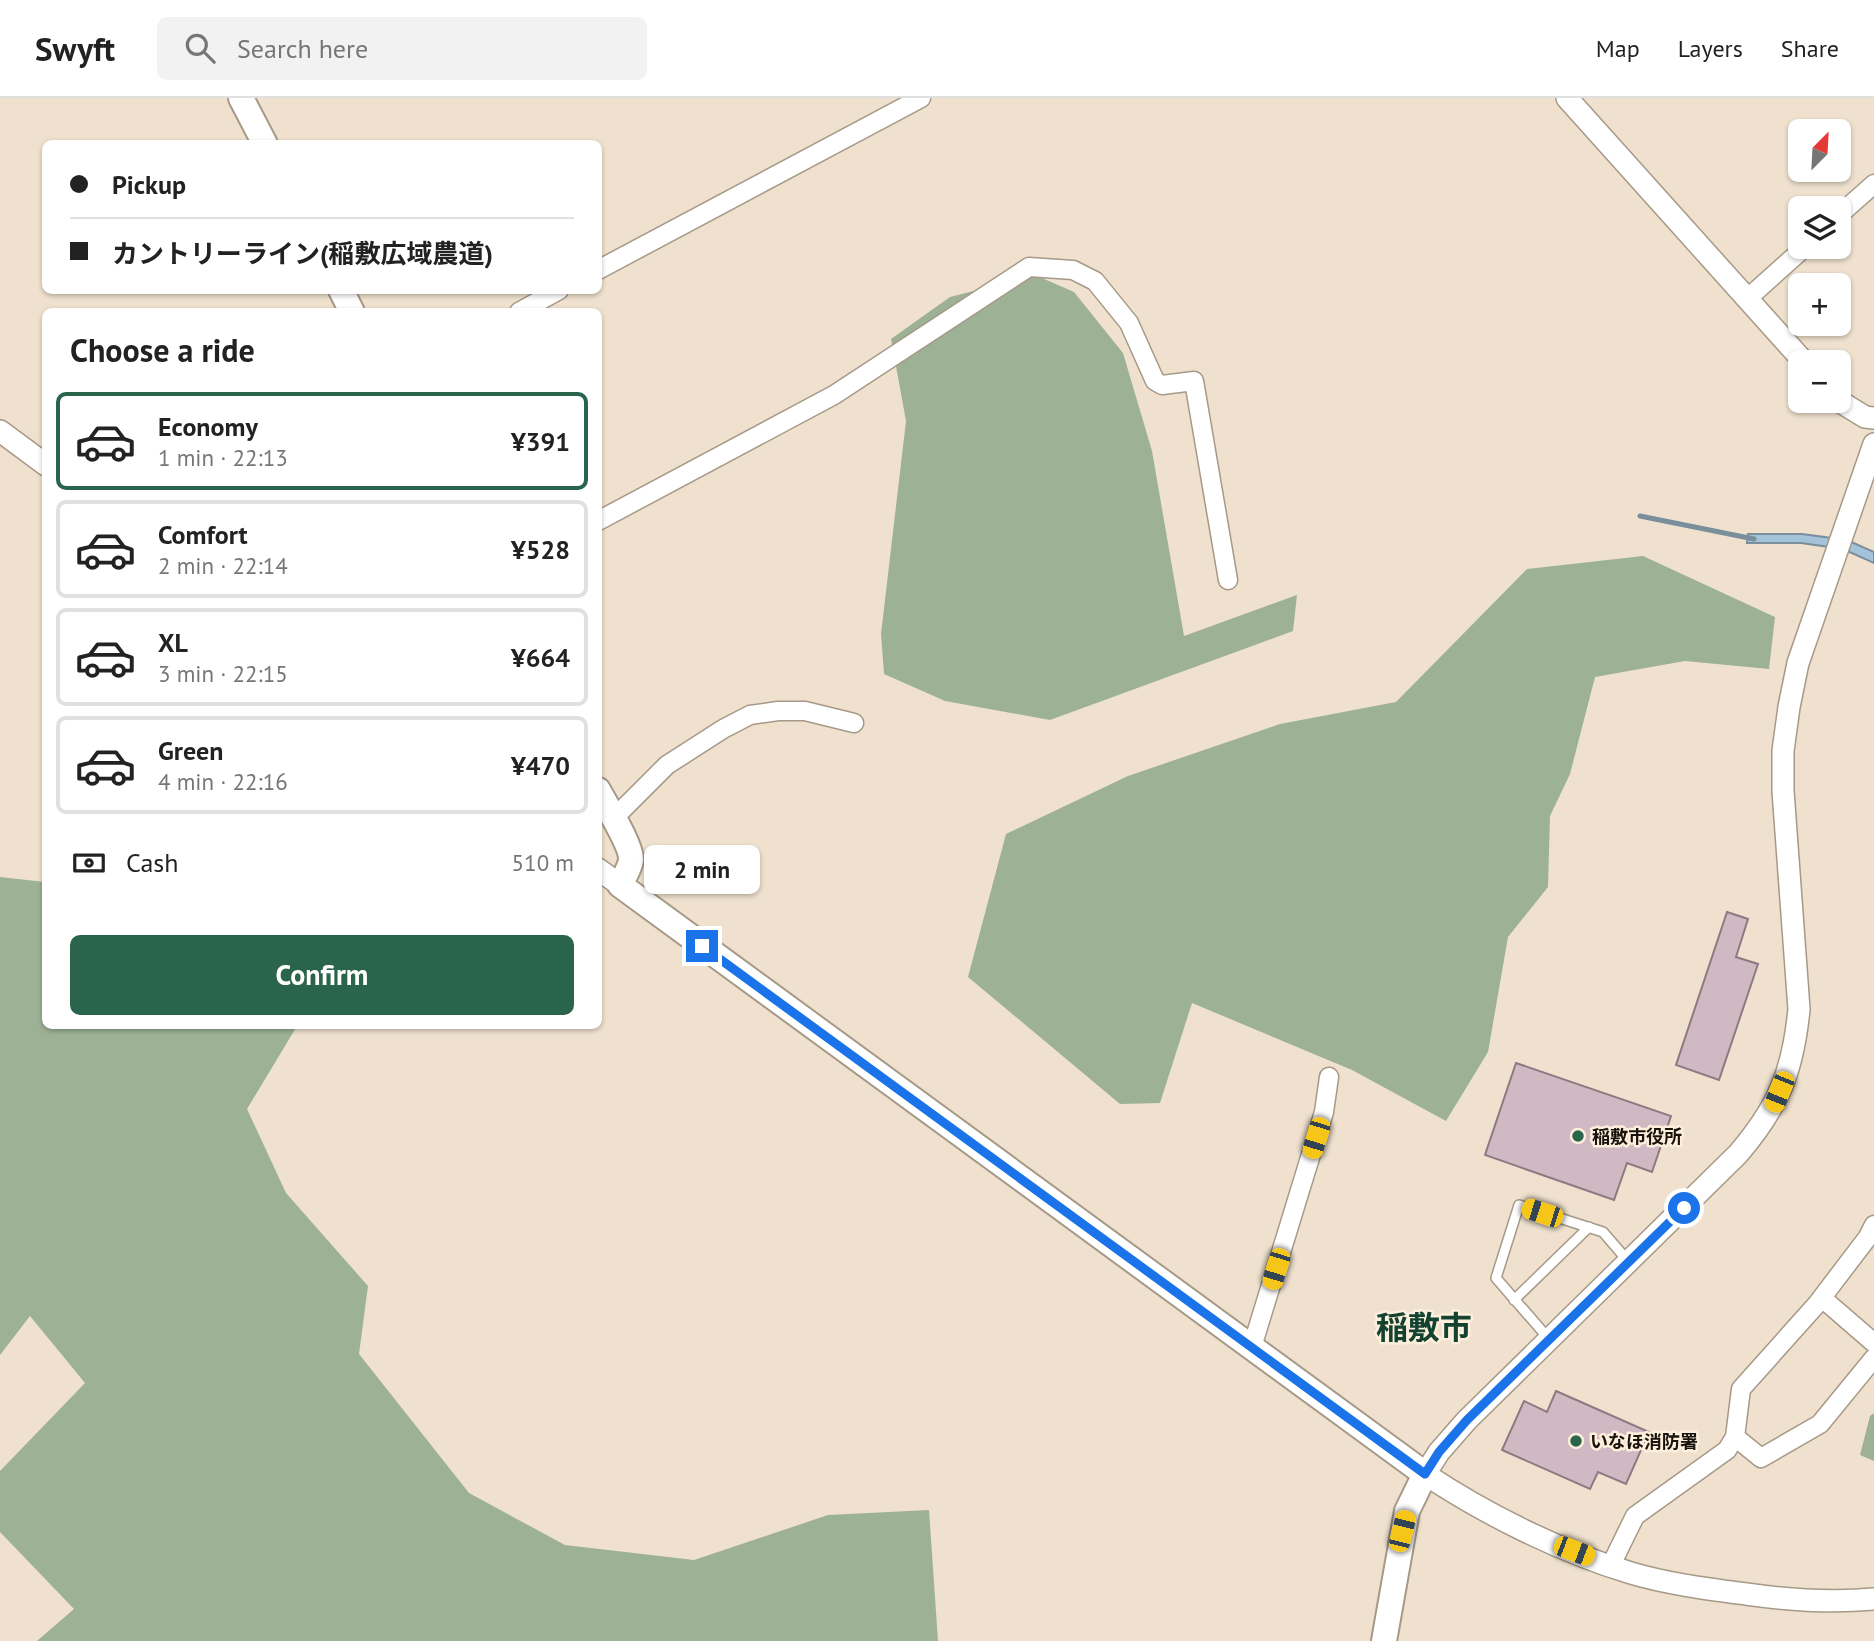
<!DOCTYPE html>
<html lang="en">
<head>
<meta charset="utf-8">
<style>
  body { margin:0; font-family:"PT Sans","Noto Sans JP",sans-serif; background:#f2f2f2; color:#222; height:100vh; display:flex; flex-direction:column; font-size:26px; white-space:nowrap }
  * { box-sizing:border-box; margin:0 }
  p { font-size:23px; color:#767676 }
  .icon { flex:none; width:38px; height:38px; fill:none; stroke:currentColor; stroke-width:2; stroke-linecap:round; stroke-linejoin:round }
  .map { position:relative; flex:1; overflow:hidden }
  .drawer { position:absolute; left:42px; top:210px; width:560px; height:721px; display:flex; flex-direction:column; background:#fff; border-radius:10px; box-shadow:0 2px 5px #0004 }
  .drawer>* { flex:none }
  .hud { position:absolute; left:42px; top:42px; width:560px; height:154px; border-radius:10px; box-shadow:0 2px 5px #0004; display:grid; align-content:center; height:154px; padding:0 28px; background:#fff }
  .needle { width:46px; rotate:24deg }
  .fabs { position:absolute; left:1788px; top:21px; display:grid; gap:14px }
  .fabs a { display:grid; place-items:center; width:63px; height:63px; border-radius:10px; background:#fff; box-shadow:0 2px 5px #0004; font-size:35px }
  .end { position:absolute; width:32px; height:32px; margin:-16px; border:9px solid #1a73e8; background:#fff; box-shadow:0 0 0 4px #fff }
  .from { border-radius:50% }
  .bubble { position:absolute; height:49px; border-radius:10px; background:#fff; box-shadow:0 2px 5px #0004; font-size:23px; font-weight:800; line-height:49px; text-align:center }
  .car { position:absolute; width:21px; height:42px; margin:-21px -10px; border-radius:9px; box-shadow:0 0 5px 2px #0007; background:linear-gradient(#f5c518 24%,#345 0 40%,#f5c518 0 76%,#345 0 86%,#f5c518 0) }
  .hud b { display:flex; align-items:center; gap:24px; height:66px; font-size:26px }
  .hud b+b { border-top:2px solid #e0e0e0 }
  .hud i { width:18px; height:18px; background:#222 }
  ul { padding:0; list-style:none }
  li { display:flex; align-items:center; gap:21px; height:98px; margin:0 14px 10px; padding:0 14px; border:4px solid #e0e0e0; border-radius:10px }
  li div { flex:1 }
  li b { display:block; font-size:26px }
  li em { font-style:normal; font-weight:800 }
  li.selected { border-color:#2b644d }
  li>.icon { width:63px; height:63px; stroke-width:1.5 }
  h2 { padding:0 28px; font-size:32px; line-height:84px }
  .pay { display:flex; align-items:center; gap:18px; height:77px; padding:0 28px; font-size:26px }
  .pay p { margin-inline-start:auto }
  .action { display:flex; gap:14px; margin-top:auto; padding:14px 28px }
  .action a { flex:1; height:80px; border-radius:10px; background:#2b644d; color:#fff; font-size:28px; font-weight:800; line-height:80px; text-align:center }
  header { display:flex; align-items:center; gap:42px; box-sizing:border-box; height:98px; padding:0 35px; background:#fff; border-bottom:2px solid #e0e0e0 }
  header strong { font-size:33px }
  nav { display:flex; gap:38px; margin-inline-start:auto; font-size:24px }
  .search { width:490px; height:63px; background:#f2f2f2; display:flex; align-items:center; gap:18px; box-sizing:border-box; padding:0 24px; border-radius:10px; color:#767676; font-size:26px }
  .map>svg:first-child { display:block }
  .forest { fill:#9db295 }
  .water { fill:#a4c2da; stroke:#7a8e9c; stroke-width:2 }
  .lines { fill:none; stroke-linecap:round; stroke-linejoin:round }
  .stream { stroke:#7a8e9c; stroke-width:5 }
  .building { fill:#d1b9c4; stroke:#8e7983; stroke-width:2 }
  .service-casing { stroke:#a69987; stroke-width:12 }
  .minor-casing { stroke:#a69987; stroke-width:21 }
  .tertiary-casing { stroke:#a69987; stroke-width:24 }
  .secondary-casing { stroke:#a69987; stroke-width:28 }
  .service { stroke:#fff; stroke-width:9 }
  .minor { stroke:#fff; stroke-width:18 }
  .tertiary { stroke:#fff; stroke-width:21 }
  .secondary { stroke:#fff; stroke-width:24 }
  .route { stroke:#1a73e8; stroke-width:9 }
  .poi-dot { fill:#2b644d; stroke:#fdefdb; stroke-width:2.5 }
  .labels { text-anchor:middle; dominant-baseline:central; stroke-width:5; stroke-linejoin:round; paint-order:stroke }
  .poi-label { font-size:18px; font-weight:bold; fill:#18130d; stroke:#fdefdb; text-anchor:start }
  .town-label { font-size:32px; font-weight:bold; fill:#134230; stroke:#fdefdb }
</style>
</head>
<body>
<header>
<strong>Swyft</strong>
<div class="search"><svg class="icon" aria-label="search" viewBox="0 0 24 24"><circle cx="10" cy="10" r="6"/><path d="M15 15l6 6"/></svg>Search here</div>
<nav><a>Map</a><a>Layers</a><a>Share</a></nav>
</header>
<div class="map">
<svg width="1874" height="1543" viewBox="0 0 1874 1543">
  <rect width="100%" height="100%" fill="#efe1ce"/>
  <!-- forest -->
  <path class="forest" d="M1035 177 1074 194 1123 255 1152 353 1184 538 1297 497 1293 533 1050 622 945 603 884 576 881 536 906 323 891 241 950 199Z
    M1643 458 1775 519 1769 571 1685 563 1595 579 1570 676 1550 718 1548 789 1508 839 1488 954 1446 1023 1352 972 1192 905 1160 1005 1120 1006 968 879 1006 736 1128 678 1280 626 1396 604 1527 471Z
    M0 779 45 784 46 928H297L247 1011 286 1095 368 1188 359 1256 469 1395 565 1447 694 1462 828 1417 929 1412 938 1543H37L74 1511 0 1434V1373L85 1285 30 1218 0 1257Z
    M1874 1315V1363L1860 1357 1870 1318Z"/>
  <!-- water -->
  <path class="water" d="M1748 436H1802L1847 442 1874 454V465L1843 451 1801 445H1747Z"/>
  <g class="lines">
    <!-- stream -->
    <path class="stream" d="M1640 418 1754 441"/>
  </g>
  <!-- building -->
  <path class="building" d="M1727 814 1748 821 1736 859 1758 866 1719 982 1676 967Z
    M1516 965 1671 1018 1652 1074 1627 1065 1614 1102 1485 1057Z
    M1556 1293 1649 1334 1626 1386 1598 1374 1590 1391 1502 1352 1524 1303 1547 1314Z"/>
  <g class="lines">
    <!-- service casing -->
    <g class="service-casing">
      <path id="service" d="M1514 1202 1589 1129
        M1549 1241 1496 1180 1519 1107 1603 1134 1628 1163"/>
    </g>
    <!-- minor casing -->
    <g class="minor-casing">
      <path id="minor" d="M1839 117 1874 86
        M598 172 921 0
        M1747 201 1805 149
        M519 214 559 192
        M598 423 834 297 1029 169 1073 172 1095 183 1129 225 1155 283 1162 287 1194 283 1228 482
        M613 721 667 667 723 631 750 617 778 613H805L854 625
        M1822 1200 1874 1245
        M1252 1249 1324 1014 1329 979
        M1735 1339 1761 1360 1820 1326 1874 1260
        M1611 1467 1635 1418 1727 1352 1735 1339 1741 1291 1817 1206 1868 1139 1874 1127"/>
    </g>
    <!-- tertiary casing -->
    <g class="tertiary-casing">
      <path id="tertiary" d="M1567 0 1804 264
        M1839 303 1865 319 1874 320
        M0 333 46 367
        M1874 346 1798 565 1789 609 1783 653V693L1799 911C1793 973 1779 1008 1738 1056L1467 1322 1439 1354 1425 1376C1485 1416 1561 1454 1631 1475 1668 1486 1708 1491 1746 1496 1788 1502 1832 1505 1874 1501
        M598 771 620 787"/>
    </g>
    <!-- secondary casing -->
    <g class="secondary-casing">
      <path id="secondary" d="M241 0 265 46
        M341 192 352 214
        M598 692C606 707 632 748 631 762 630 770 624 779 620 787L1425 1376 1407 1413 1384 1543"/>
    </g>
    <!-- service -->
    <use href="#service" class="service"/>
    <!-- minor -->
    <use href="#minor" class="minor"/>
    <!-- tertiary -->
    <use href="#tertiary" class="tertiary"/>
    <!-- secondary -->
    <use href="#secondary" class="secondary"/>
  </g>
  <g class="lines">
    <!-- route -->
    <path class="route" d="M702 848 1425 1376 1439 1354 1467 1322 1684 1110"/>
  </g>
  <!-- markers -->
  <g class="poi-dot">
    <circle cx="1578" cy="1038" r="7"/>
    <circle cx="1576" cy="1343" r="7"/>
  </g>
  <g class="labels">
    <!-- poi labels -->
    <g class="poi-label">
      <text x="1592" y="1038">稲敷市役所</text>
      <text x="1590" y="1343">いなほ消防署</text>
    </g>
    <!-- town labels -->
    <g class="town-label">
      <text x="1424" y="1229">稲敷市</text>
    </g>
  </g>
</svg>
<div class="fabs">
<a><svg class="needle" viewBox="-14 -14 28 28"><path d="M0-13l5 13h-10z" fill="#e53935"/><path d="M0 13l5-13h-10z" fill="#767676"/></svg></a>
<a><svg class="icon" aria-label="layers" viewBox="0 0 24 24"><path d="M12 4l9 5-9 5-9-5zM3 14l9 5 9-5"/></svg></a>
<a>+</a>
<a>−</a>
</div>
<i class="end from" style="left:1684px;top:1110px"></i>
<i class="end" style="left:702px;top:848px"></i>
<div class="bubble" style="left:644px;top:747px;width:116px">2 min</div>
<i class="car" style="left:1779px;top:994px;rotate:202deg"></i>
<i class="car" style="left:1316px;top:1040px;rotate:197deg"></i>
<i class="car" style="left:1542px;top:1115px;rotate:288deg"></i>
<i class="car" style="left:1276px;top:1171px;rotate:197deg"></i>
<i class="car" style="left:1402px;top:1433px;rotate:14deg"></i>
<i class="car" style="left:1574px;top:1453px;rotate:111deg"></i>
<div class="hud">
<b><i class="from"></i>Pickup</b>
<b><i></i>カントリーライン(稲敷広域農道)</b>
</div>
<section class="drawer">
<h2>Choose a ride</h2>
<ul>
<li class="selected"><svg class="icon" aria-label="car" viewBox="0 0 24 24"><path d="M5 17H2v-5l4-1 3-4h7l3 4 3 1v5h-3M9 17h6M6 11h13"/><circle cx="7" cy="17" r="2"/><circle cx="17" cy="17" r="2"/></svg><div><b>Economy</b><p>1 min · 22:13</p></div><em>¥391</em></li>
<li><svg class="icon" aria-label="car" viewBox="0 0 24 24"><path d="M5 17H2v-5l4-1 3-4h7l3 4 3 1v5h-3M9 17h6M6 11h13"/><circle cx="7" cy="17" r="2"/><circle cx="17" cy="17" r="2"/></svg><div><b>Comfort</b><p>2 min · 22:14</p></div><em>¥528</em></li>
<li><svg class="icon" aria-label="car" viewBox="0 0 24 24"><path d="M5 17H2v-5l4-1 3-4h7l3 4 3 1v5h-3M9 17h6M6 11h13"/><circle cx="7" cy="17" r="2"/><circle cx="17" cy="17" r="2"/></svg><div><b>XL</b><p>3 min · 22:15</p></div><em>¥664</em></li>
<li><svg class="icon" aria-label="car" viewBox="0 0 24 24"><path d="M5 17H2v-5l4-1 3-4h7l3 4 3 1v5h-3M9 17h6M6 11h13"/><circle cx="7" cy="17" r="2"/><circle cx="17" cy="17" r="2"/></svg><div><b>Green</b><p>4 min · 22:16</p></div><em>¥470</em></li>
</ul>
<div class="pay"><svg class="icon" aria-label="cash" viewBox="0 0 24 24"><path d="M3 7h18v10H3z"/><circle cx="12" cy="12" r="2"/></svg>Cash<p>510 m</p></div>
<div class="action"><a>Confirm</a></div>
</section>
</div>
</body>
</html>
